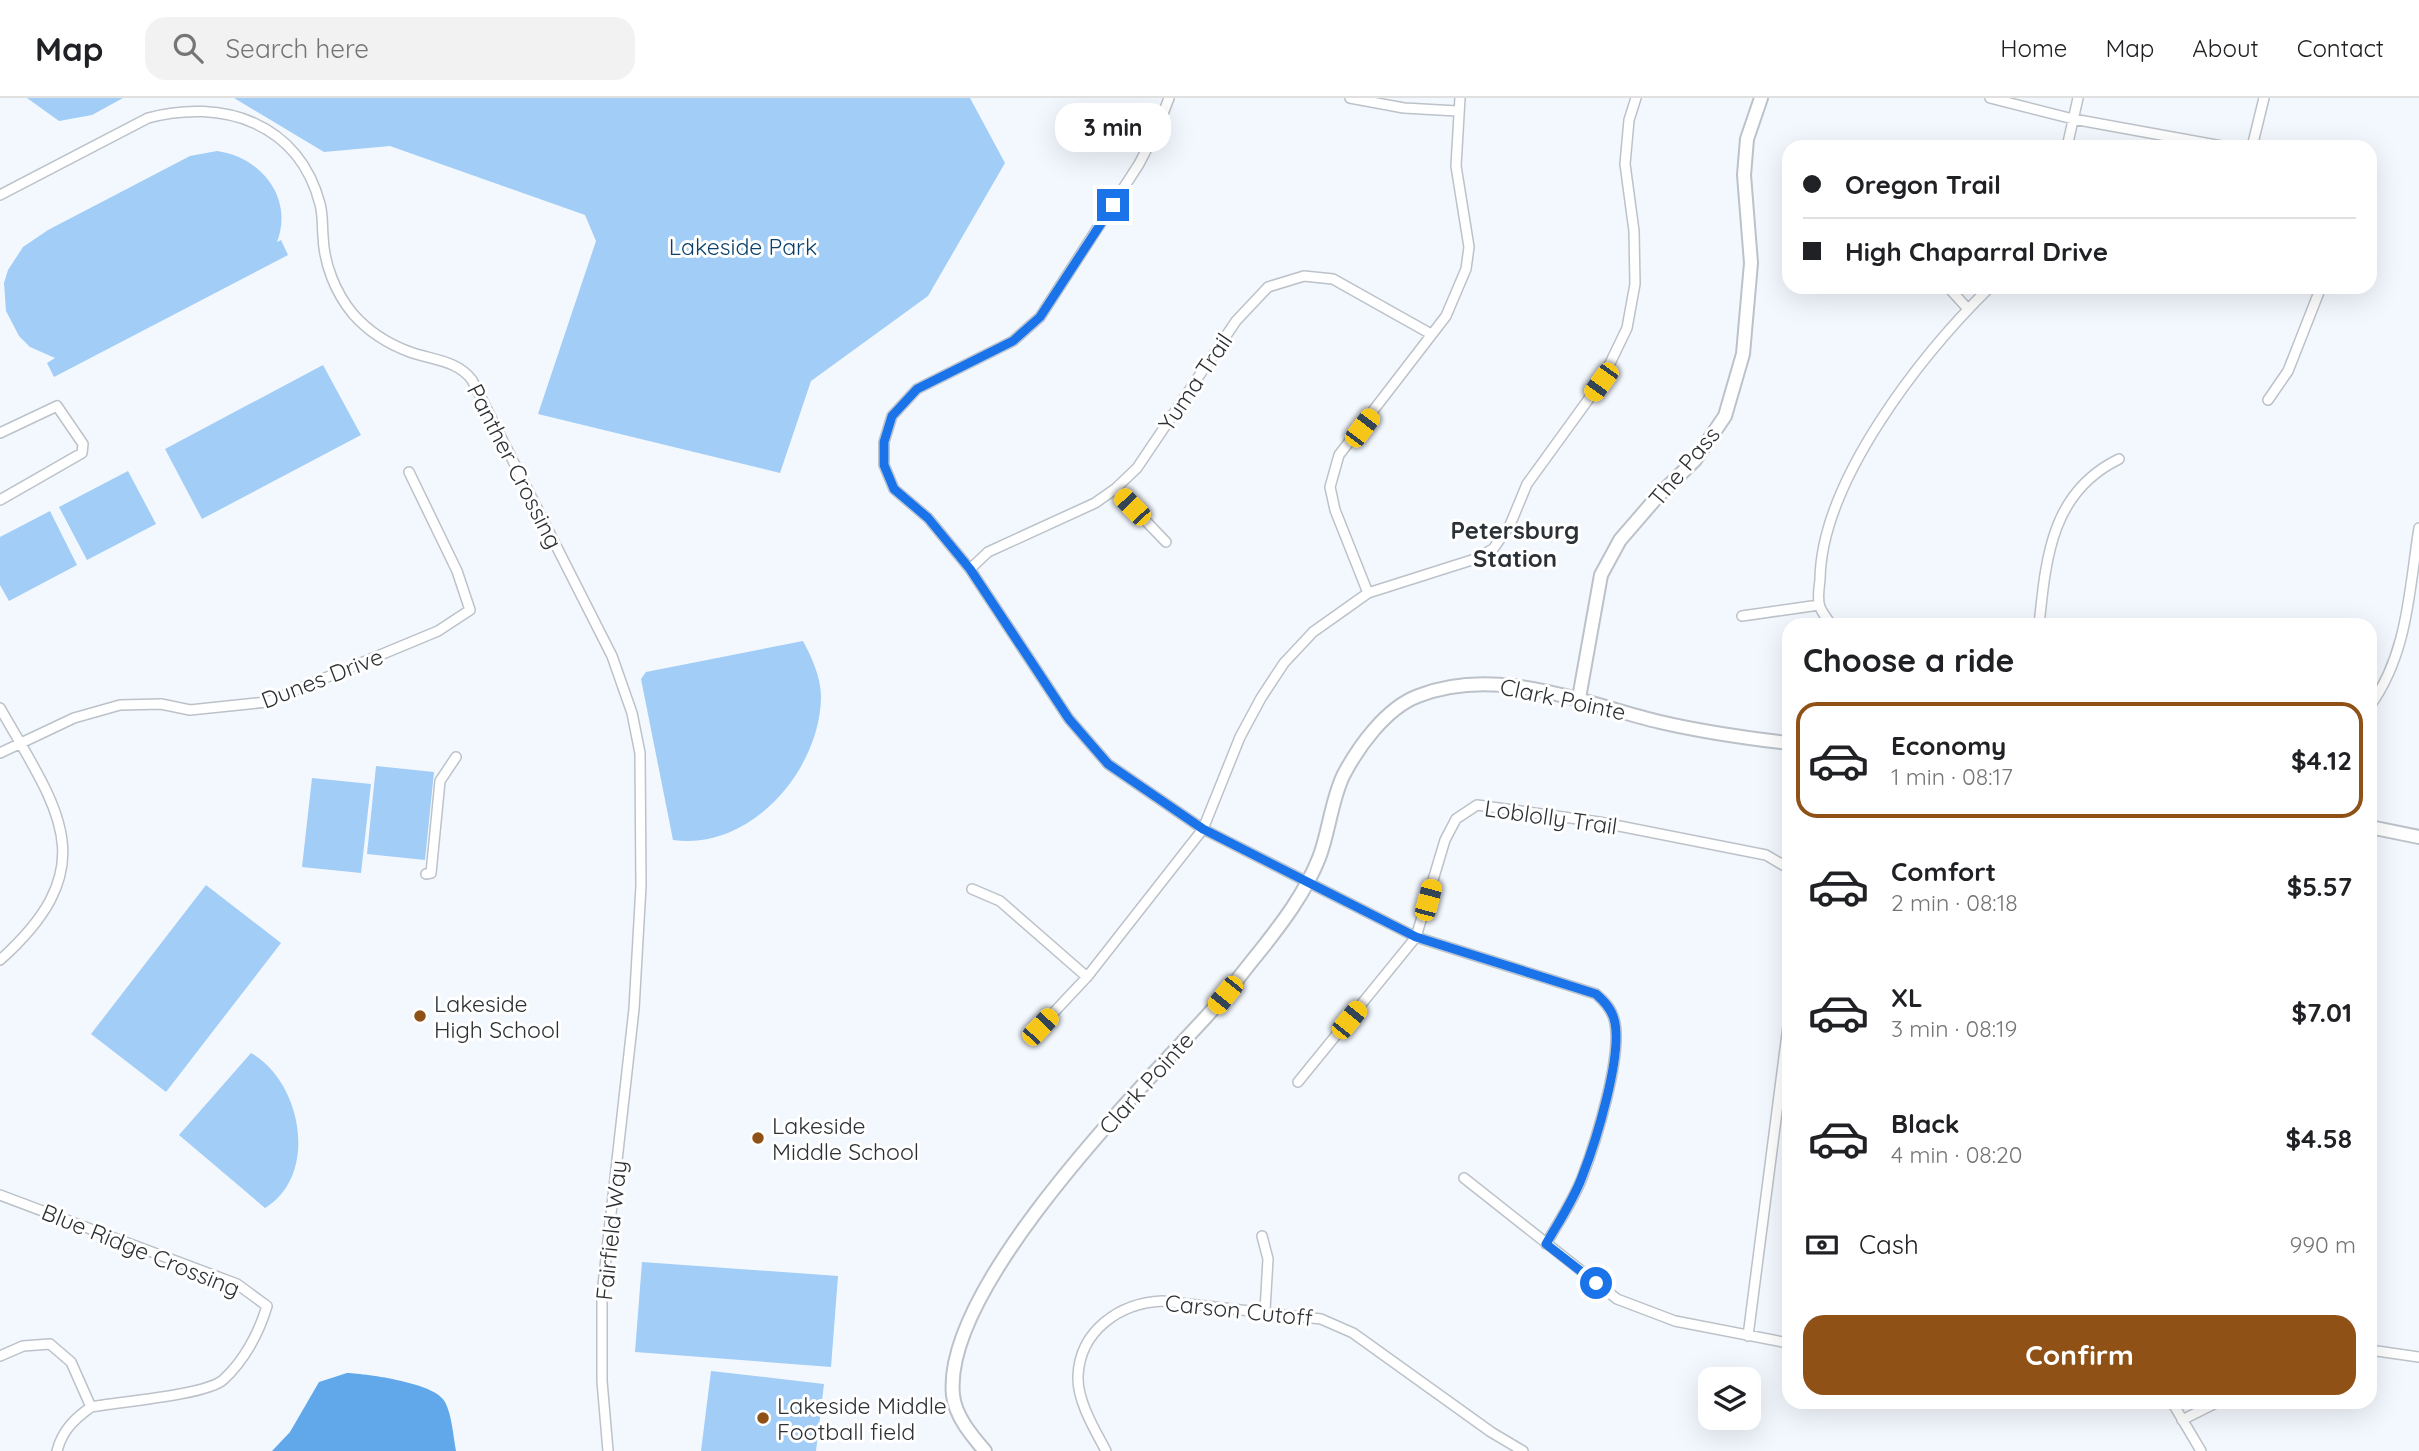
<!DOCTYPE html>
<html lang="en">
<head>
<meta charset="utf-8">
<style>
  body { margin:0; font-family:Quicksand,sans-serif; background:#f2f2f2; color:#202124; height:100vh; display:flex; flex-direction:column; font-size:26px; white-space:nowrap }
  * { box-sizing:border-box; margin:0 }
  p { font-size:23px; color:#757577 }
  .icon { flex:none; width:38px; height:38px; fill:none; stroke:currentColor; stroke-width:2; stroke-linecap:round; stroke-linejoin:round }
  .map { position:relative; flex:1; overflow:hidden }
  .side { position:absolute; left:1782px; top:520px; width:595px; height:791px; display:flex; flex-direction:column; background:#fff; border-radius:21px; box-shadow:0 7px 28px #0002 }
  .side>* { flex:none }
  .hud { position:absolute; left:1782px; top:42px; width:595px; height:154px; border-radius:21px; box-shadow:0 7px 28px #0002; display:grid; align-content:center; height:154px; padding:0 21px; background:#fff }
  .buttons { position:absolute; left:1698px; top:1269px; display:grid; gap:14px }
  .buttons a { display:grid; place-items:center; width:63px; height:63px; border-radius:14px; background:#fff; box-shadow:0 7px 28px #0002; font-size:35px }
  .end { position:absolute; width:32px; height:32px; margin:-16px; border:9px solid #1a73e8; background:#fff; box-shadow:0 0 0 4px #fff }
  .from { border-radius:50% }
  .bubble { position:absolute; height:49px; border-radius:21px; background:#fff; box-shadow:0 7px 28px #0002; font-size:23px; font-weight:700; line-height:49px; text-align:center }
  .car { position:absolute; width:21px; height:42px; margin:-21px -10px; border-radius:9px; box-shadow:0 0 5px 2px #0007; background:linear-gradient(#f5c518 24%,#345 0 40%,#f5c518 0 76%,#345 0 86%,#f5c518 0) }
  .hud b { display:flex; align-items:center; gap:24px; height:66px; font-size:26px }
  .hud b+b { border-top:2px solid #e0e0e0 }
  .hud i { width:18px; height:18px; background:#202124 }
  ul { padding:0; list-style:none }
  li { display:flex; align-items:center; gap:21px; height:116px; margin:0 14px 10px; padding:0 7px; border:4px solid transparent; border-radius:21px }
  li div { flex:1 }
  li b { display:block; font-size:26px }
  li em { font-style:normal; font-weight:700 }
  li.selected { border-color:#8f5116 }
  li>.icon { width:63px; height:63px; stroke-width:1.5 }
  h2 { padding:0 21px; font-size:32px; line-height:84px }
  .pay { display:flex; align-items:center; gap:18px; height:77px; padding:0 21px; font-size:26px }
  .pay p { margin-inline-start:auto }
  .cta { display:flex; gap:14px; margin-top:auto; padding:14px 21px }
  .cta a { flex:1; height:80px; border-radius:21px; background:#8f5116; color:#fff; font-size:28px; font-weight:700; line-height:80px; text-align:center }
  header { display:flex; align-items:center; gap:42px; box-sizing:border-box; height:98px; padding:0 35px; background:#fff; border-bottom:2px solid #e0e0e0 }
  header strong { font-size:33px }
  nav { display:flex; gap:38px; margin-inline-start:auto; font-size:24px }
  .search { width:490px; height:63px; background:#f2f2f2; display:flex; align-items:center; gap:18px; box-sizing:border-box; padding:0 24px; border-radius:21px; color:#757577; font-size:26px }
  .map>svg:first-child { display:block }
  .green { fill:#a2cdf7 }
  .water { fill:#61a8ea }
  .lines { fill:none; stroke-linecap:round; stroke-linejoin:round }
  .street-casing { stroke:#bcc2c9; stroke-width:12 }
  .secondary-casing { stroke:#bcc2c9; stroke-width:16 }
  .street { stroke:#fff; stroke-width:9 }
  .secondary { stroke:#fff; stroke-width:12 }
  .route { stroke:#1a73e8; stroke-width:9 }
  .poi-dot { fill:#8f5116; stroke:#fff; stroke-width:2.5 }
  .labels { text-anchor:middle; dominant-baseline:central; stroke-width:6; stroke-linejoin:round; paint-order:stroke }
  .park-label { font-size:23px; fill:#0b416b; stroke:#fff }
  .street-label { font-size:23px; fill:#2e3133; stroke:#fff }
  .poi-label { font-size:23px; fill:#2e3133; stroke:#fff; text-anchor:start }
  .neighbourhood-label { font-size:24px; font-weight:bold; fill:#2c3136; stroke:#fff }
</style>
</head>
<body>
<header>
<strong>Map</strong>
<div class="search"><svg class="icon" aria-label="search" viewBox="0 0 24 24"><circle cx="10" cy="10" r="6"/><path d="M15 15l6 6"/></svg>Search here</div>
<nav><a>Home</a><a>Map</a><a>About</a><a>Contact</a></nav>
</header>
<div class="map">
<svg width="2419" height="1353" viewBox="0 0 2419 1353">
  <rect width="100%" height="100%" fill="#f3f8fe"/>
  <!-- green -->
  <path class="green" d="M27 0H123L92 17 59 23Z
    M234 0H970L1005 65 928 198 811 283 780 375 538 316 596 143 585 117 390 48 324 54Z
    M217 53C261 59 294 100 277 144L281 142 288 157 54 279 47 265 55 260 30 249 19 238 6 213 4 185 8 172 23 149 48 132 190 58Z
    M323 267 361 337 202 421 165 351Z
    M128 373 156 426 87 462 59 409Z
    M50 413 77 467 9 503 0 487V439Z
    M803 543C812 560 821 579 821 599 820 673 750 753 673 742L641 581 646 574Z
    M376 668 434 674 425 762 367 756Z
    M312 680 371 686 361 775 302 769Z
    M206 787 281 845 166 994 91 936Z
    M251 955C301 983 320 1076 265 1110L179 1037Z
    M642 1164 838 1178 831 1269 635 1254Z
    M711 1273 824 1286 816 1353H701Z"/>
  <!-- water -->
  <path class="water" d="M347 1275C368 1276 436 1285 445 1304 452 1317 453 1338 456 1353H272L290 1334 319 1284Z"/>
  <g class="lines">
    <!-- street casing -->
    <g class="street-casing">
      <path id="street" d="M1169 0 1158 29 1139 66 1040 219 1013 243 917 291 892 318 884 344V367L894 391 928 420 970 471 1069 621 1108 666 1203 731 1416 839 1596 896C1604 903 1611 910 1614 921 1624 955 1595 1046 1582 1080 1573 1103 1558 1125 1546 1146
        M1350 0 1404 10 1457 13
        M1990 0 2073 21 2227 49
        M2067 49 2078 0
        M2252 49 2264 0
        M0 97 148 20C223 0 299 25 320 106 323 117 322 127 323 138 324 166 335 194 353 216 369 234 388 246 410 254 432 262 457 262 472 282L612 558 632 615 640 655 641 788 634 911 602 1196V1283L608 1353
        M1948 189 1968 211
        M2268 302 2288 273 2321 189
        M0 335 57 308 83 346 82 355 0 402
        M1115 391 1166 444
        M970 471 988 454 1095 405 1115 391 1137 370 1236 223 1268 189 1304 178 1333 181 1431 236
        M1368 495 1335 412 1330 389 1339 357 1446 218 1466 171 1469 149 1456 68 1460 0
        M1742 518 1819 507
        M1831 527C1828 521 1822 515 1820 509 1817 501 1819 490 1820 482 1821 383 1922 256 1990 189
        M2039 527C2046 460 2051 394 2119 361
        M2370 608C2408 555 2409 493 2419 430
        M0 610C58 712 106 767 0 862
        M0 655 74 620 120 607 161 606 190 612 267 604 438 533 470 512 457 473 409 374
        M426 776 431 775 440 683 456 659
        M972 791 1000 803 1087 879
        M1040 929 1087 879 1203 731 1240 639 1261 600 1284 565 1313 534 1368 495 1475 461 1493 451 1510 427 1527 386 1601 284 1627 230 1635 186 1634 133 1625 66 1629 22 1636 0
        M1298 984 1416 839 1445 742 1456 721 1477 707 1599 724 1766 757 1788 770
        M1464 1080 1617 1201 1675 1223 1788 1245
        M0 1097 237 1186 267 1208C259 1235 244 1263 223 1282 206 1297 117 1304 91 1309L71 1264 50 1246 23 1248 0 1258
        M1262 1138 1268 1161 1265 1212
        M1748 1238 1788 928
        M2370 1252 2419 1259
        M2172 1304 2201 1353
        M2182 1322 2218 1304
        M57 1353C62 1333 74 1321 91 1309
        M1106 1353C1095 1332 1077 1303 1078 1278 1080 1232 1120 1205 1162 1203L1321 1221 1353 1235 1491 1334 1523 1353"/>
    </g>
    <!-- secondary casing -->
    <g class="secondary-casing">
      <path id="secondary" d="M1579 600 1601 477 1620 442 1658 398 1695 362 1725 318 1743 256 1751 165 1744 77 1747 41 1761 0
        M2370 729 2419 739
        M985 1353C972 1338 955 1318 953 1297 942 1191 1136 995 1206 919 1225 898 1242 875 1260 853 1283 824 1305 795 1319 760 1329 734 1331 704 1343 678 1358 649 1386 610 1418 598 1497 567 1582 605 1660 624 1703 634 1745 640 1788 645"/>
    </g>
    <!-- street -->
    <use href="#street" class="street"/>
    <!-- secondary -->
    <use href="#secondary" class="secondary"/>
  </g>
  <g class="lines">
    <!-- route -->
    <path class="route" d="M1113 107 1040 219 1013 243 917 291 892 318 884 344V367L894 391 928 420 970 471 1069 621 1108 666 1203 731 1416 839 1596 896C1604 903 1611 910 1614 921 1624 955 1595 1046 1582 1079 1573 1103 1558 1125 1546 1146L1596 1185"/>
  </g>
  <!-- markers -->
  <g class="poi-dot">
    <circle cx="420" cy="918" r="7"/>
    <circle cx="758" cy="1040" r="7"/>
    <circle cx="763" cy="1320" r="7"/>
  </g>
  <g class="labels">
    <!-- park labels -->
    <g class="park-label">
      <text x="743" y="148">Lakeside Park</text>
    </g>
    <!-- street labels -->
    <g class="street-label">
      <text transform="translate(1195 284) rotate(-56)">Yuma Trail</text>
      <text transform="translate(515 368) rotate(63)">Panther Crossing</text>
      <text transform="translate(1684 368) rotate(-50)">The Pass</text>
      <text transform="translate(322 580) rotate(-21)">Dunes Drive</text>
      <text transform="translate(1563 601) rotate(12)">Clark Pointe</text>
      <text transform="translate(1551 719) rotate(8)">Loblolly Trail</text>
      <text transform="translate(1146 985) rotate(-48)">Clark Pointe</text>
      <text transform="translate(611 1132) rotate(-84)">Fairfield Way</text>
      <text transform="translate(141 1152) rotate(22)">Blue Ridge Crossing</text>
      <text transform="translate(1239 1212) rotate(6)">Carson Cutoff</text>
    </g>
    <!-- poi labels -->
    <g class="poi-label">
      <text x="434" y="905">Lakeside<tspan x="434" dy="26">High School</tspan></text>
      <text x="772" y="1027">Lakeside<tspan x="772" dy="26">Middle School</tspan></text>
      <text x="777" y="1307">Lakeside Middle<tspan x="777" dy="26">Football field</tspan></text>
    </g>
    <!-- neighbourhood labels -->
    <g class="neighbourhood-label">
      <text x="1515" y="432">Petersburg<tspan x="1515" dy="28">Station</tspan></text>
    </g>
  </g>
</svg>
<div class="buttons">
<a><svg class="icon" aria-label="layers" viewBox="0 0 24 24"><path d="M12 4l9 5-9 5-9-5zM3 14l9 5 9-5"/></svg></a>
</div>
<i class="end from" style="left:1596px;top:1185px"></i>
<i class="end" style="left:1113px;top:107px"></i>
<div class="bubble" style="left:1055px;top:5px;width:116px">3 min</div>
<i class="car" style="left:1601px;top:284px;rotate:216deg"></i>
<i class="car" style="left:1362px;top:330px;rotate:37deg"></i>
<i class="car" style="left:1132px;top:409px;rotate:316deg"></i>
<i class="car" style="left:1428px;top:802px;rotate:15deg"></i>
<i class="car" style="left:1225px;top:897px;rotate:219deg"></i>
<i class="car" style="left:1349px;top:922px;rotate:39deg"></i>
<i class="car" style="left:1040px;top:929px;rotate:43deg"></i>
<div class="hud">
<b><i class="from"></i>Oregon Trail</b>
<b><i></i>High Chaparral Drive</b>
</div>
<section class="side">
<h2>Choose a ride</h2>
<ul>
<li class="selected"><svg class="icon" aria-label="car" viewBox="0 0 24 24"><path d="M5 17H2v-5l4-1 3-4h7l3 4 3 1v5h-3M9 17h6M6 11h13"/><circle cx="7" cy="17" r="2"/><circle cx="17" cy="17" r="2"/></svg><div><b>Economy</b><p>1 min · 08:17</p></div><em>$4.12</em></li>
<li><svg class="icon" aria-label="car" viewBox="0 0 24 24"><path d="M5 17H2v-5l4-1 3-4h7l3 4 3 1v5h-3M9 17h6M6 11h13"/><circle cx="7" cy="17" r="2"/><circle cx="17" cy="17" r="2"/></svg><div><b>Comfort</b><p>2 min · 08:18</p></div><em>$5.57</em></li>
<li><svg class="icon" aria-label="car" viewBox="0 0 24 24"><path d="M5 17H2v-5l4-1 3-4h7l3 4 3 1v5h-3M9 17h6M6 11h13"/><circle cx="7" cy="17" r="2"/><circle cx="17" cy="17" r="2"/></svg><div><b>XL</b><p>3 min · 08:19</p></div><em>$7.01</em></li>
<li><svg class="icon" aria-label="car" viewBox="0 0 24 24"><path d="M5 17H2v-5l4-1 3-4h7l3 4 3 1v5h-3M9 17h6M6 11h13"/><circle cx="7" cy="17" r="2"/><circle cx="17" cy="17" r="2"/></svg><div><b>Black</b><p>4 min · 08:20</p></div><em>$4.58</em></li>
</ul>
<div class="pay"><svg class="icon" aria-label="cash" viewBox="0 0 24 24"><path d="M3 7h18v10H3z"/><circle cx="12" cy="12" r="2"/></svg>Cash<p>990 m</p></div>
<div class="cta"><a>Confirm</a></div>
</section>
</div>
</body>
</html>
